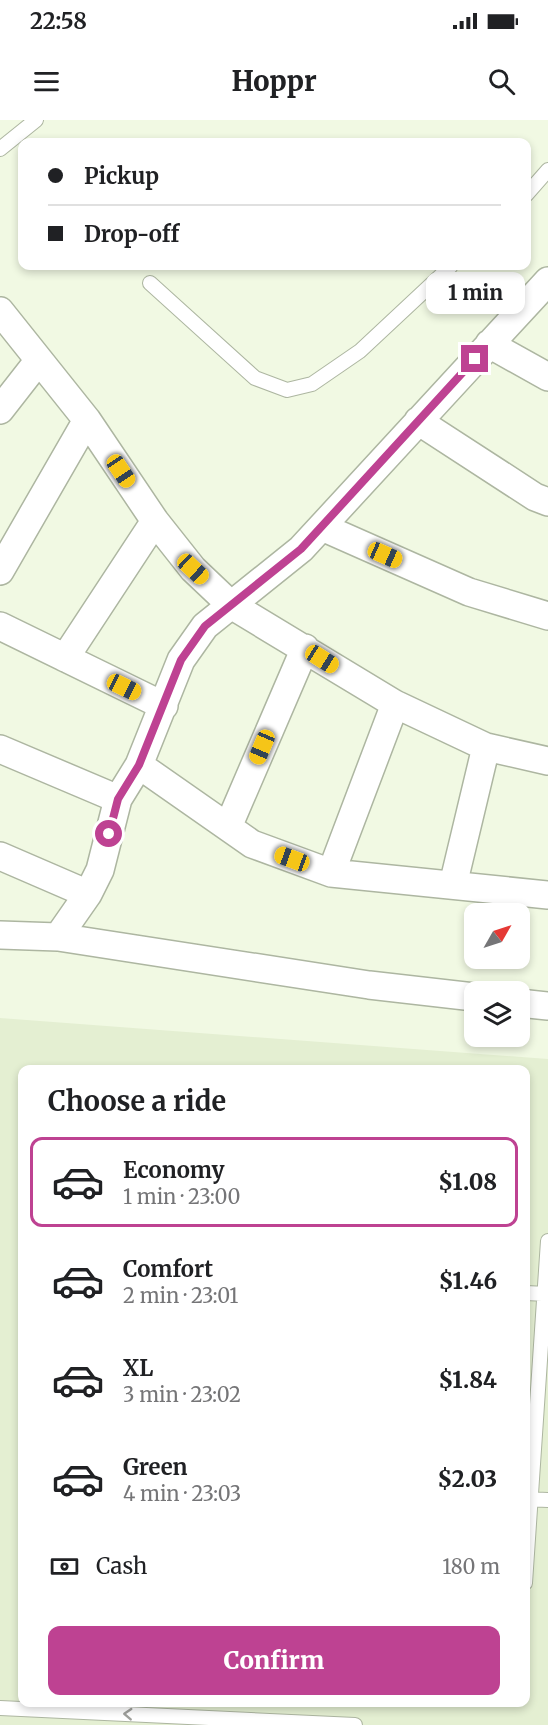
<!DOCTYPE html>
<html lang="en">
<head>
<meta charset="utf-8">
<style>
  body { margin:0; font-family:Merriweather,serif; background:#f2f2f2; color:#202124; height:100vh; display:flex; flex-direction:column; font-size:22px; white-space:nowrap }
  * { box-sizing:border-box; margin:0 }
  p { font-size:20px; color:#757577 }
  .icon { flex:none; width:33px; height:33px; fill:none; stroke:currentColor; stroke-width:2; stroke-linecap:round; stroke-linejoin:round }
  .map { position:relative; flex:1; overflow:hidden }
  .sheet { position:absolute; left:18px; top:945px; width:512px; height:642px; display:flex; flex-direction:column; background:#fff; border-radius:12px; box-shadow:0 3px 9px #0003 }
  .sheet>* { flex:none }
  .hud { position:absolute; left:18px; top:18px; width:513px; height:132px; border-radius:12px; box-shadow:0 3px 9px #0003; display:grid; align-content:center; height:132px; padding:0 30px; background:#fff }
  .needle { width:39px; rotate:51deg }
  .fabs { position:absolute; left:464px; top:783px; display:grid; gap:12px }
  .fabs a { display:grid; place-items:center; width:66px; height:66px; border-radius:12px; background:#fff; box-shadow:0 3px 9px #0003; font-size:30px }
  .end { position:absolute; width:27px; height:27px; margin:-14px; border:8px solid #be4292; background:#fff; box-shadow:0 0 0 3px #fff }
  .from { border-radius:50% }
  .bubble { position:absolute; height:42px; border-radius:12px; background:#fff; box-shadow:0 3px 9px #0003; font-size:20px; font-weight:800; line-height:42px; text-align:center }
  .car { position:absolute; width:18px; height:36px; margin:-18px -9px; border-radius:8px; box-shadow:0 0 4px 2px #0007; background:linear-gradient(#f5c518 24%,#345 0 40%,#f5c518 0 76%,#345 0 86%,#f5c518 0) }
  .hud b { display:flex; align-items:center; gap:21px; height:57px; font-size:22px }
  .hud b+b { border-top:2px solid #e0e0e0 }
  .hud i { width:15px; height:15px; background:#202124 }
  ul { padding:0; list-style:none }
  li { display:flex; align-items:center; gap:18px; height:90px; margin:0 12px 9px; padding:0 18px; border:3px solid transparent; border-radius:12px }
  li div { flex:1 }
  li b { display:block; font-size:22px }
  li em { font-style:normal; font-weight:800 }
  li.active { border-color:#be4292 }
  li>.icon { width:54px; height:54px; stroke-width:1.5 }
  h2 { padding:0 30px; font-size:27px; line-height:72px }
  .pay { display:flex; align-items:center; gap:15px; height:66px; padding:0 30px; font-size:22px }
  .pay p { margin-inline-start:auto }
  .primary-button { display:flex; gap:12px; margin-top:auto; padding:12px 30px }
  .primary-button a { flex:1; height:69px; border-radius:12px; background:#be4292; color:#fff; font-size:24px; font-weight:800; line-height:69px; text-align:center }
  .status { display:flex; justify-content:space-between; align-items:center; height:42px; padding:0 30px; background:#fff; direction:ltr }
  .status svg { height:16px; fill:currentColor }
  header { display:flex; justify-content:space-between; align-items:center; height:78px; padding:0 30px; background:#fff; font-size:27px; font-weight:800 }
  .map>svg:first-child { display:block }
  .built { fill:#e4efd2; fill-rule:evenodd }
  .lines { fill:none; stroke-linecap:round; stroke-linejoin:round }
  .service-casing { stroke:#adb6a1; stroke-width:16 }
  .minor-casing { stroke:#adb6a1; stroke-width:30 }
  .service { stroke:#fff; stroke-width:14 }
  .minor { stroke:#fff; stroke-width:27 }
  .oneway { stroke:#9fa09c }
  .route { stroke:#be4292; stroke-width:8 }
</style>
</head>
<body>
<div class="status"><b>22:58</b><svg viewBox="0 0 49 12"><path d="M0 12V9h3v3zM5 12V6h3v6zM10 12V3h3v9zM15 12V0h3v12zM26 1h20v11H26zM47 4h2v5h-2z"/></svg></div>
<header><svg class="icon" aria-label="menu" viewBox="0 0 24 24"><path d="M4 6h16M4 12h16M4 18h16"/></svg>Hoppr<svg class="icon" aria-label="search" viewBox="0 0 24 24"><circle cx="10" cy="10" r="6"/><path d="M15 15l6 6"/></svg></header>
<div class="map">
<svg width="548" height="1605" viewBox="0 0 548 1605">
  <rect width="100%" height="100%" fill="#f1f9e3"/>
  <!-- built -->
  <path class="built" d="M0 898 548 939V1605H0ZM22 950H525V1582H22Z"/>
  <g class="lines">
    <!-- service casing -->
    <g class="service-casing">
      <path id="service" d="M0 29 36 0
        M526 75 548 50
        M150 163 255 258 287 270 312 264 360 231 451 146
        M525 1173 548 1174
        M525 1379 548 1380
        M525 1463 548 1121
        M0 1588 355 1605"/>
    </g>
    <!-- minor casing -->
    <g class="minor-casing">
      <path id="minor" d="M0 191 87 300 155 401 193 449 231 485 395 584 486 627 548 641
        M489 224 548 257
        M0 290 39 240
        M418 301 535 377 548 382
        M322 407 469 472 548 496
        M0 451 87 300
        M0 506 164 586
        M65 538 155 401
        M0 629 118 679
        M139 645 252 724 331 753 548 775
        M228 707 305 528
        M0 736 88 774
        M331 753 395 584
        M453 765 486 627
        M0 815 58 817 88 774 100 750 118 679 139 645 181 540 205 506 301 429 548 161
        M58 817 369 865 474 877
        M519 883 548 886"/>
    </g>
    <!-- service -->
    <use href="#service" class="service"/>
    <!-- minor -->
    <use href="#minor" class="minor"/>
  </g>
  <!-- one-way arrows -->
  <defs><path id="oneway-chevron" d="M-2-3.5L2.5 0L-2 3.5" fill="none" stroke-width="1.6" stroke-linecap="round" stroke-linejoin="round" transform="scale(1.5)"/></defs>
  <use class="oneway" href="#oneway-chevron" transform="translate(128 1594) rotate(-177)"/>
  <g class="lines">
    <!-- route -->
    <path class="route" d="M109 714 118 679 139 645 181 540 205 506 301 429 475 239"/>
  </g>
</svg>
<div class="fabs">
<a><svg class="needle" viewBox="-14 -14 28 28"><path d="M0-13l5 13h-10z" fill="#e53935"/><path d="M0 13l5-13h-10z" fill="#757577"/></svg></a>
<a><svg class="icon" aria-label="layers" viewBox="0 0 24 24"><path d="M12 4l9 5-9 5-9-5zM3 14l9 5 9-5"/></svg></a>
</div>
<i class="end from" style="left:109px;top:714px"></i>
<i class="end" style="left:475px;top:239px"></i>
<div class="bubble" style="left:426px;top:152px;width:99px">1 min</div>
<i class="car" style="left:121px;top:351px;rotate:146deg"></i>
<i class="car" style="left:385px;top:435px;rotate:114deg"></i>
<i class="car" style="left:193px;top:449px;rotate:133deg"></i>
<i class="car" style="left:322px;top:539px;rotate:122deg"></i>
<i class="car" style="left:124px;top:567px;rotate:116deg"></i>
<i class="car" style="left:262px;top:627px;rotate:203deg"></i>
<i class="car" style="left:292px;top:739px;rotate:290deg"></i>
<div class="hud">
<b><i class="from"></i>Pickup</b>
<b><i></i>Drop-off</b>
</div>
<section class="sheet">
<h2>Choose a ride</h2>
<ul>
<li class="active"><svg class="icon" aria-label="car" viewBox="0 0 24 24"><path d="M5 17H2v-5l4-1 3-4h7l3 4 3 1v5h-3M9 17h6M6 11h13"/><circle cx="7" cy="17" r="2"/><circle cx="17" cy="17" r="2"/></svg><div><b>Economy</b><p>1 min · 23:00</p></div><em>$1.08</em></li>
<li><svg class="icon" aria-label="car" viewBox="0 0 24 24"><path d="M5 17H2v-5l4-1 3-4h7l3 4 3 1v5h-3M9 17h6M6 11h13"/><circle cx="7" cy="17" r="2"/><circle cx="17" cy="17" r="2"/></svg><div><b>Comfort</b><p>2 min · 23:01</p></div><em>$1.46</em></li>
<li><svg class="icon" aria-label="car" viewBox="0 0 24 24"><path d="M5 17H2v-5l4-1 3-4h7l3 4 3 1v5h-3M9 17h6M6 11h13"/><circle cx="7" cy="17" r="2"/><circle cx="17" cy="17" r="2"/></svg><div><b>XL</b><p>3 min · 23:02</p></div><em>$1.84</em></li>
<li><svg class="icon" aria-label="car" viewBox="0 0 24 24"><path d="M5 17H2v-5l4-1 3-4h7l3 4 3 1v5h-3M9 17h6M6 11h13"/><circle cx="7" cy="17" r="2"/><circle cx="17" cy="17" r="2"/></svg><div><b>Green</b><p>4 min · 23:03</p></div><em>$2.03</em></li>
</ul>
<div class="pay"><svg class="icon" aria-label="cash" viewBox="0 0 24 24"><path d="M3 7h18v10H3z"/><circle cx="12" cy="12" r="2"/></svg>Cash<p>180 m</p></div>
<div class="primary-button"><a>Confirm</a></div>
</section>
</div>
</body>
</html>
